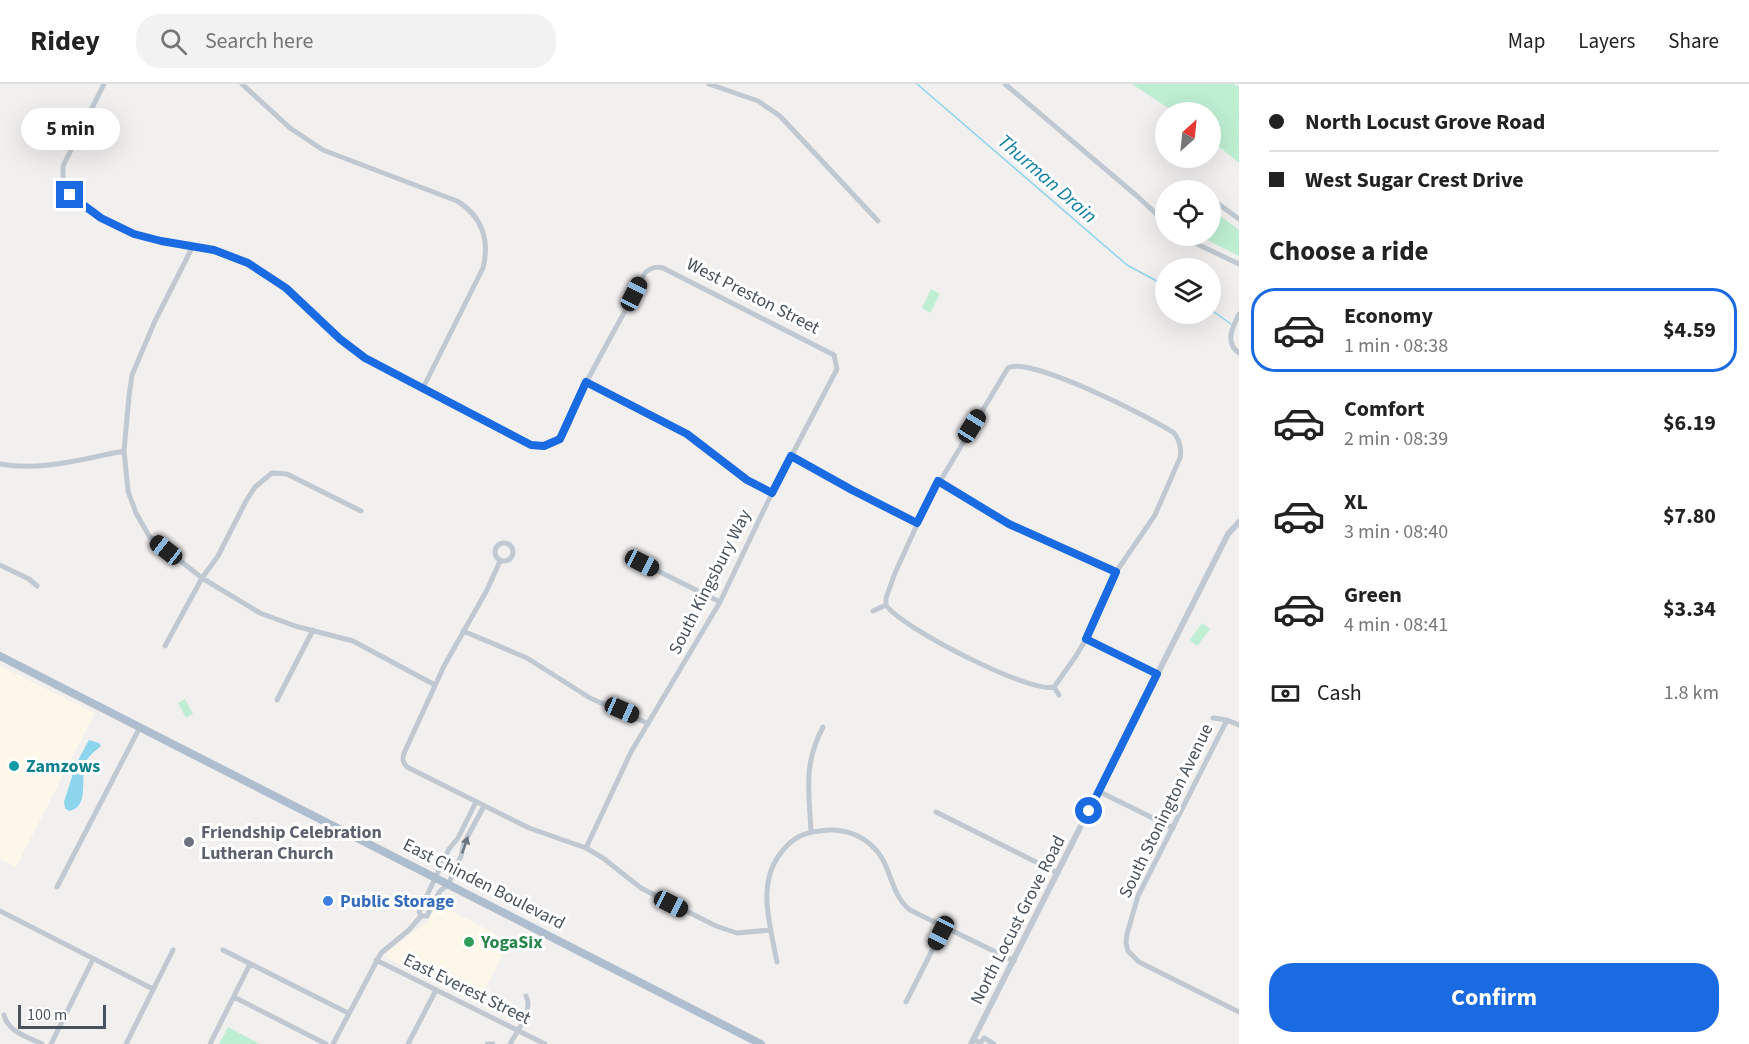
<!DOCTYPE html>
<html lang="en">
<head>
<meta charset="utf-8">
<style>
  body { margin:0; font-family:"Source Sans 3",sans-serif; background:#f2f2f2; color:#222; height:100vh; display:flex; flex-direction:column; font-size:22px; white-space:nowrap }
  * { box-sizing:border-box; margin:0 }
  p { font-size:20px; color:#767676 }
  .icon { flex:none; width:33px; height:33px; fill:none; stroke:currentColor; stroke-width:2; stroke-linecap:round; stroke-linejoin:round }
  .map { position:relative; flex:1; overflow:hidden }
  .sheet { display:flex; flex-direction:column; background:#fff; width:510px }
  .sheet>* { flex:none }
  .banner { display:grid; align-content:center; height:132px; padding:0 30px; background:#fff }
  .needle { width:39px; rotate:27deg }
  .buttons { position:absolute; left:1155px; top:18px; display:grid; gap:12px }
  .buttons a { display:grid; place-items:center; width:66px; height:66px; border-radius:50%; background:#fff; box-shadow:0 6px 24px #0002; font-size:30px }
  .scale { position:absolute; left:18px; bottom:15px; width:88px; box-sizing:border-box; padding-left:6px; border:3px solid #47525d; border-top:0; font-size:16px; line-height:21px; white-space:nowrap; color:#47525d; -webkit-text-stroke:4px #fff; paint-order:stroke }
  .end { position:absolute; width:27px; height:27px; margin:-14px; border:8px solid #1a6ae2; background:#fff; box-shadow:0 0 0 3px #fff }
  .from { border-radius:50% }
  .bubble { position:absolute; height:42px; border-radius:21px; background:#fff; box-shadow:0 6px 24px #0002; font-size:20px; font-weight:700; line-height:42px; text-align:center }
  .car { position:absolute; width:18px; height:36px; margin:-18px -9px; border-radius:8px; box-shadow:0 0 4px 2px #0007; background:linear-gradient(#222 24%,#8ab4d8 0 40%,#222 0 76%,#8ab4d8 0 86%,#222 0) }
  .banner b { display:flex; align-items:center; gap:21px; height:57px; font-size:22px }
  .banner b+b { border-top:2px solid #e0e0e0 }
  .banner i { width:15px; height:15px; background:#222 }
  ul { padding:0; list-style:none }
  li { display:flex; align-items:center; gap:18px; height:84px; margin:0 12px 9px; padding:0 18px; border:3px solid transparent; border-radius:24px }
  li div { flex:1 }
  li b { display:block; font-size:22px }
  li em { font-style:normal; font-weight:700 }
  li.on { border-color:#1a6ae2 }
  li>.icon { width:54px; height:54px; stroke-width:1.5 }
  h2 { padding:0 30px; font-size:27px; line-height:72px }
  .pay { display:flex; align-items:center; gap:15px; height:66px; padding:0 30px; font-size:22px }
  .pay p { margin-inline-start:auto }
  .action { display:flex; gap:12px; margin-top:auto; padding:12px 30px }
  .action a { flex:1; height:69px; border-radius:24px; background:#1a6ae2; color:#fff; font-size:24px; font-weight:700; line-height:69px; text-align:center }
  header { display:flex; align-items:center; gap:36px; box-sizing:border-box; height:84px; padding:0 30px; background:#fff; border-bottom:2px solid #e0e0e0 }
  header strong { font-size:28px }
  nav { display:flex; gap:33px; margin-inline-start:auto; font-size:21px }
  .search { width:420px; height:54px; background:#f2f2f2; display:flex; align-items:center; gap:15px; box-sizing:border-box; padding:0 21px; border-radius:24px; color:#767676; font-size:22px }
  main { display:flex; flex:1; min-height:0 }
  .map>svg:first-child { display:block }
  .commercial { fill:#fcf7e9 }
  .green { fill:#beefd3 }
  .water { fill:#8cd5ec }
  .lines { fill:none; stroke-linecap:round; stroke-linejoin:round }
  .stream { stroke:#8cd5ec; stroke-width:1.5 }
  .minor { stroke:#c0c9d1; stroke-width:5 }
  .tertiary { stroke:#c0c9d1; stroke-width:6 }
  .primary { stroke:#afbece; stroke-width:8 }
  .oneway { fill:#6b7680 }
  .route { stroke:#1a6ae2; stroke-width:8 }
  .culture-dot { fill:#0f9aa8; stroke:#fff; stroke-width:2 }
  .worship-dot { fill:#6b7280; stroke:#fff; stroke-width:2 }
  .shop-dot { fill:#3f7fe0; stroke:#fff; stroke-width:2 }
  .leisure-dot { fill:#2e9e5b; stroke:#fff; stroke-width:2 }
  .labels { text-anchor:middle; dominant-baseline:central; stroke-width:6; stroke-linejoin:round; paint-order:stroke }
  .street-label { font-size:18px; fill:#47525d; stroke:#fff }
  .culture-label { font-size:18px; font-weight:bold; fill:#0d838f; stroke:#fff; text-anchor:start }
  .worship-label { font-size:18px; font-weight:bold; fill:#5b616d; stroke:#fff; text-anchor:start }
  .shop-label { font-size:18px; font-weight:bold; fill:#366cbe; stroke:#fff; text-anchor:start }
  .leisure-label { font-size:18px; font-weight:bold; fill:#27864d; stroke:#fff; text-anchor:start }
  .water-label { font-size:20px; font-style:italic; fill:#0d7ea3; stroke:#fff }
</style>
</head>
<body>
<header>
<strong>Ridey</strong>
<div class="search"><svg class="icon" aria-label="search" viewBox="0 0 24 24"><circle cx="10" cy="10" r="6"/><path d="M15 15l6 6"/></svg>Search here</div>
<nav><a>Map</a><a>Layers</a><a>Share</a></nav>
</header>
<main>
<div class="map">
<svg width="1239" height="960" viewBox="0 0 1239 960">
  <rect width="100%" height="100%" fill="#f2efef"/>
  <!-- commercial -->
  <path class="commercial" d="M0 582 95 629 16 783 0 775Z
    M438 816 442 817 456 829 510 858 478 919 386 873 389 867 428 837Z"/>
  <!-- green -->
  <path class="green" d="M1132 0H1234L1239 3V79L1211 56 1210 28H1174Z
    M1211 129 1214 133 1219 131 1239 146V172L1199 152H1210Z
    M931 205 940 210 930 229 922 224Z
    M1202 539 1210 545 1197 562 1190 556Z
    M185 615 193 630 186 634 178 619Z
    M228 943 260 960H219Z"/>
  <!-- water -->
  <path class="water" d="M89 656 99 659 101 662C95 667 87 673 85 680 80 695 90 723 69 727L65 724 64 718 76 680Z"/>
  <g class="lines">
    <!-- stream -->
    <path class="stream" d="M917 0 1127 181 1166 202
      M1210 225 1231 240"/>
    <!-- minor -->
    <path class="minor" d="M104 0 63 82V100L71 111 101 134 134 150 161 157 214 166 248 179 286 204 340 255 365 274 532 361C542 362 554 362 561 353 572 341 574 321 582 307 602 267 625 229 645 189 650 184 656 182 663 184L834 271 837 285 772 409 720 518 631 668 586 764
      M242 0 290 44 323 66 457 117C482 132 490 156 483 184L423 304
      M709 0 758 17 780 32 878 137
      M1005 0 1137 112 1166 139
      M1185 106 1191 104 1200 106
      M1210 114 1239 135
      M1180 152 1239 180
      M193 162 155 237 132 291 129 312 124 367 128 407 136 429 149 452 202 494 260 529 295 542 353 557 435 601
      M1239 230C1233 242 1224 259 1239 269
      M586 298 687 350 748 396 772 409
      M791 372 852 406 917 439
      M0 380C40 388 85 374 124 367
      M938 397 1009 440 1116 488
      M495 468a9 9 0 1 1 18 0a9 9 0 1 1-18 0Z
      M500 477 487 506 444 582 405 667C402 674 402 678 407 683L529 744 586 764 603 774 641 804 716 842 737 849 771 846
      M642 479 720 518
      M0 481 29 495 37 502
      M886 521V514L895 489 927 419 1008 284C1028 271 1152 334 1174 349 1180 357 1182 364 1180 374L1155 431 1116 488 1086 555 1076 572 1054 603
      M873 527 886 521C900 543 1030 610 1054 603L1059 611
      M463 547 527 574 590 614 647 639
      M1086 555 1157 590
      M165 562 202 494 218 472 246 417 255 403 272 389 287 390 361 427
      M277 616 313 546
      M1213 634 1227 636 1239 641
      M1227 636 1138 812 1127 850 1126 859 1128 867 1139 878 1239 928
      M1098 707 1173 744
      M476 718 458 754 449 765 419 828 421 832H427L440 807 448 801 461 772 464 759 484 722
      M936 728 1058 789
      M811 747C809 707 803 681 823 643
      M57 803 140 643
      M0 827 153 905
      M223 866 348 929
      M376 876 545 960
      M777 878C770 840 755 797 784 765 793 754 806 748 820 747 839 744 856 748 871 761 893 780 888 808 910 826L1014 877
      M234 913 326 960
      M906 918 944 843
      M4 931C8 948 28 953 42 960
      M974 955 980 959 984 954 994 960
      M51 960 93 875
      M126 960 173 866
      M210 960 250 880
      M333 960 381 869 409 846 421 832
      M408 960 436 906
      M487 960H493
      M510 960C517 947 534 926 526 912"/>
    <!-- tertiary -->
    <path class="tertiary" d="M971 960 1228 450 1239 438"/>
    <!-- primary -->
    <path class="primary" d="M0 572 761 960"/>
  </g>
  <!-- one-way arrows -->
  <defs><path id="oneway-solid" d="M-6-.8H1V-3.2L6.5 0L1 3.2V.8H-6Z" transform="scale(1.5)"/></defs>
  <use class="oneway" href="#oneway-solid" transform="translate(465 761) rotate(-71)"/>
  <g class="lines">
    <!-- route -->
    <path class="route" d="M70 111 101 134 134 150 161 157 214 166 248 179 286 204 340 255 365 274 531 361 544 362 560 355 586 298 687 350 747 396 772 409 791 372 852 406 917 439 938 397 1009 440 1116 488 1086 555 1157 590 1089 727"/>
  </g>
  <!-- markers -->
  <circle class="culture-dot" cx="14" cy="682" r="6"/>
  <circle class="worship-dot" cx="189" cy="758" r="6"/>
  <circle class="shop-dot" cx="328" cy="817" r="6"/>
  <circle class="leisure-dot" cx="469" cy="858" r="6"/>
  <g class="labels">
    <!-- street labels -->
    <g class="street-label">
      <text transform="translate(753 212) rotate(27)">West Preston Street</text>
      <text transform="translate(710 498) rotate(-63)">South Kingsbury Way</text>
      <text transform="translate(1166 727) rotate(-64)">South Stonington Avenue</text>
      <text transform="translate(484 800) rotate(27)">East Chinden Boulevard</text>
      <text transform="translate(1018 836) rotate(-63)">North Locust Grove Road</text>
      <text transform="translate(467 905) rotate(26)">East Everest Street</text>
    </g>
    <!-- culture labels -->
    <g class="culture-label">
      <text x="26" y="682">Zamzows</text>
    </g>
    <!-- worship labels -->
    <g class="worship-label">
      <text x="201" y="748">Friendship Celebration<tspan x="201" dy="21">Lutheran Church</tspan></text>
    </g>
    <!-- shop labels -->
    <g class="shop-label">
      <text x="340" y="817">Public Storage</text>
    </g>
    <!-- leisure labels -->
    <g class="leisure-label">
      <text x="481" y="858">YogaSix</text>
    </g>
    <!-- water labels -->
    <g class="water-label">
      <text transform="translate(1047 95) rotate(41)">Thurman Drain</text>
    </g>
  </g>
</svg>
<div class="buttons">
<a><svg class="needle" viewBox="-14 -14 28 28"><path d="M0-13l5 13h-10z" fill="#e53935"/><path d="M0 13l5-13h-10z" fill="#767676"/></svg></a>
<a><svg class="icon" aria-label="locate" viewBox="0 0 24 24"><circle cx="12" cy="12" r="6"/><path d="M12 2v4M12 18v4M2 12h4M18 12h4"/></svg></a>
<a><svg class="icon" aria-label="layers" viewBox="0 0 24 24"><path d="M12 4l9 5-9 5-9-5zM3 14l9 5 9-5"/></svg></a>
</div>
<div class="scale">100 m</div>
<i class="end from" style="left:1089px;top:727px"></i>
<i class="end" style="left:70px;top:111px"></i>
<div class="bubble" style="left:21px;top:24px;width:99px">5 min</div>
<i class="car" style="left:634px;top:210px;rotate:27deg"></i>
<i class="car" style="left:972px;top:342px;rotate:32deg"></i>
<i class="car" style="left:166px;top:466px;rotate:308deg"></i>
<i class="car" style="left:642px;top:479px;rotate:117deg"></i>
<i class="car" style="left:622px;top:626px;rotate:114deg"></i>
<i class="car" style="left:671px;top:820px;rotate:117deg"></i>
<i class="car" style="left:941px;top:849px;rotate:207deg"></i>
</div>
<section class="sheet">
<div class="banner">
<b><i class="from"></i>North Locust Grove Road</b>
<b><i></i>West Sugar Crest Drive</b>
</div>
<h2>Choose a ride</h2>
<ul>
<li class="on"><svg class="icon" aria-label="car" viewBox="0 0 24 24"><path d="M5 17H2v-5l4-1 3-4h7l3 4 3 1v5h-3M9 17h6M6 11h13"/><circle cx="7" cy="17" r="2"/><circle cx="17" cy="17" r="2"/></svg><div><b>Economy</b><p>1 min · 08:38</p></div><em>$4.59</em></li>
<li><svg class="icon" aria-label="car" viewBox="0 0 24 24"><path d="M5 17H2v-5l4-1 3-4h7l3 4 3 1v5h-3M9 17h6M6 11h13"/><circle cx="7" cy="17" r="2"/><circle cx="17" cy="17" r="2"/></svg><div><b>Comfort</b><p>2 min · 08:39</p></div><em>$6.19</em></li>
<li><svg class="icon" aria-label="car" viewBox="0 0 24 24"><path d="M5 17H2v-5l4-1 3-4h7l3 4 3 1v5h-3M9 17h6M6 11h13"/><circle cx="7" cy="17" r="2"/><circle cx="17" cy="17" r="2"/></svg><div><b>XL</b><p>3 min · 08:40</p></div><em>$7.80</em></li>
<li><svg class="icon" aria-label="car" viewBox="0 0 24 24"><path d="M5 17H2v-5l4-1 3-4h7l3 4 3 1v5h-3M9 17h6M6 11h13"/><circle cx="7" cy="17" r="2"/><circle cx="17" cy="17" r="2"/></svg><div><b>Green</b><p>4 min · 08:41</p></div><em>$3.34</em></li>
</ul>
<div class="pay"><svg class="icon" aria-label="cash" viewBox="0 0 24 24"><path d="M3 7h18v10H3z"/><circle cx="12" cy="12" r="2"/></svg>Cash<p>1.8 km</p></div>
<div class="action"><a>Confirm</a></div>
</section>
</main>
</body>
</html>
